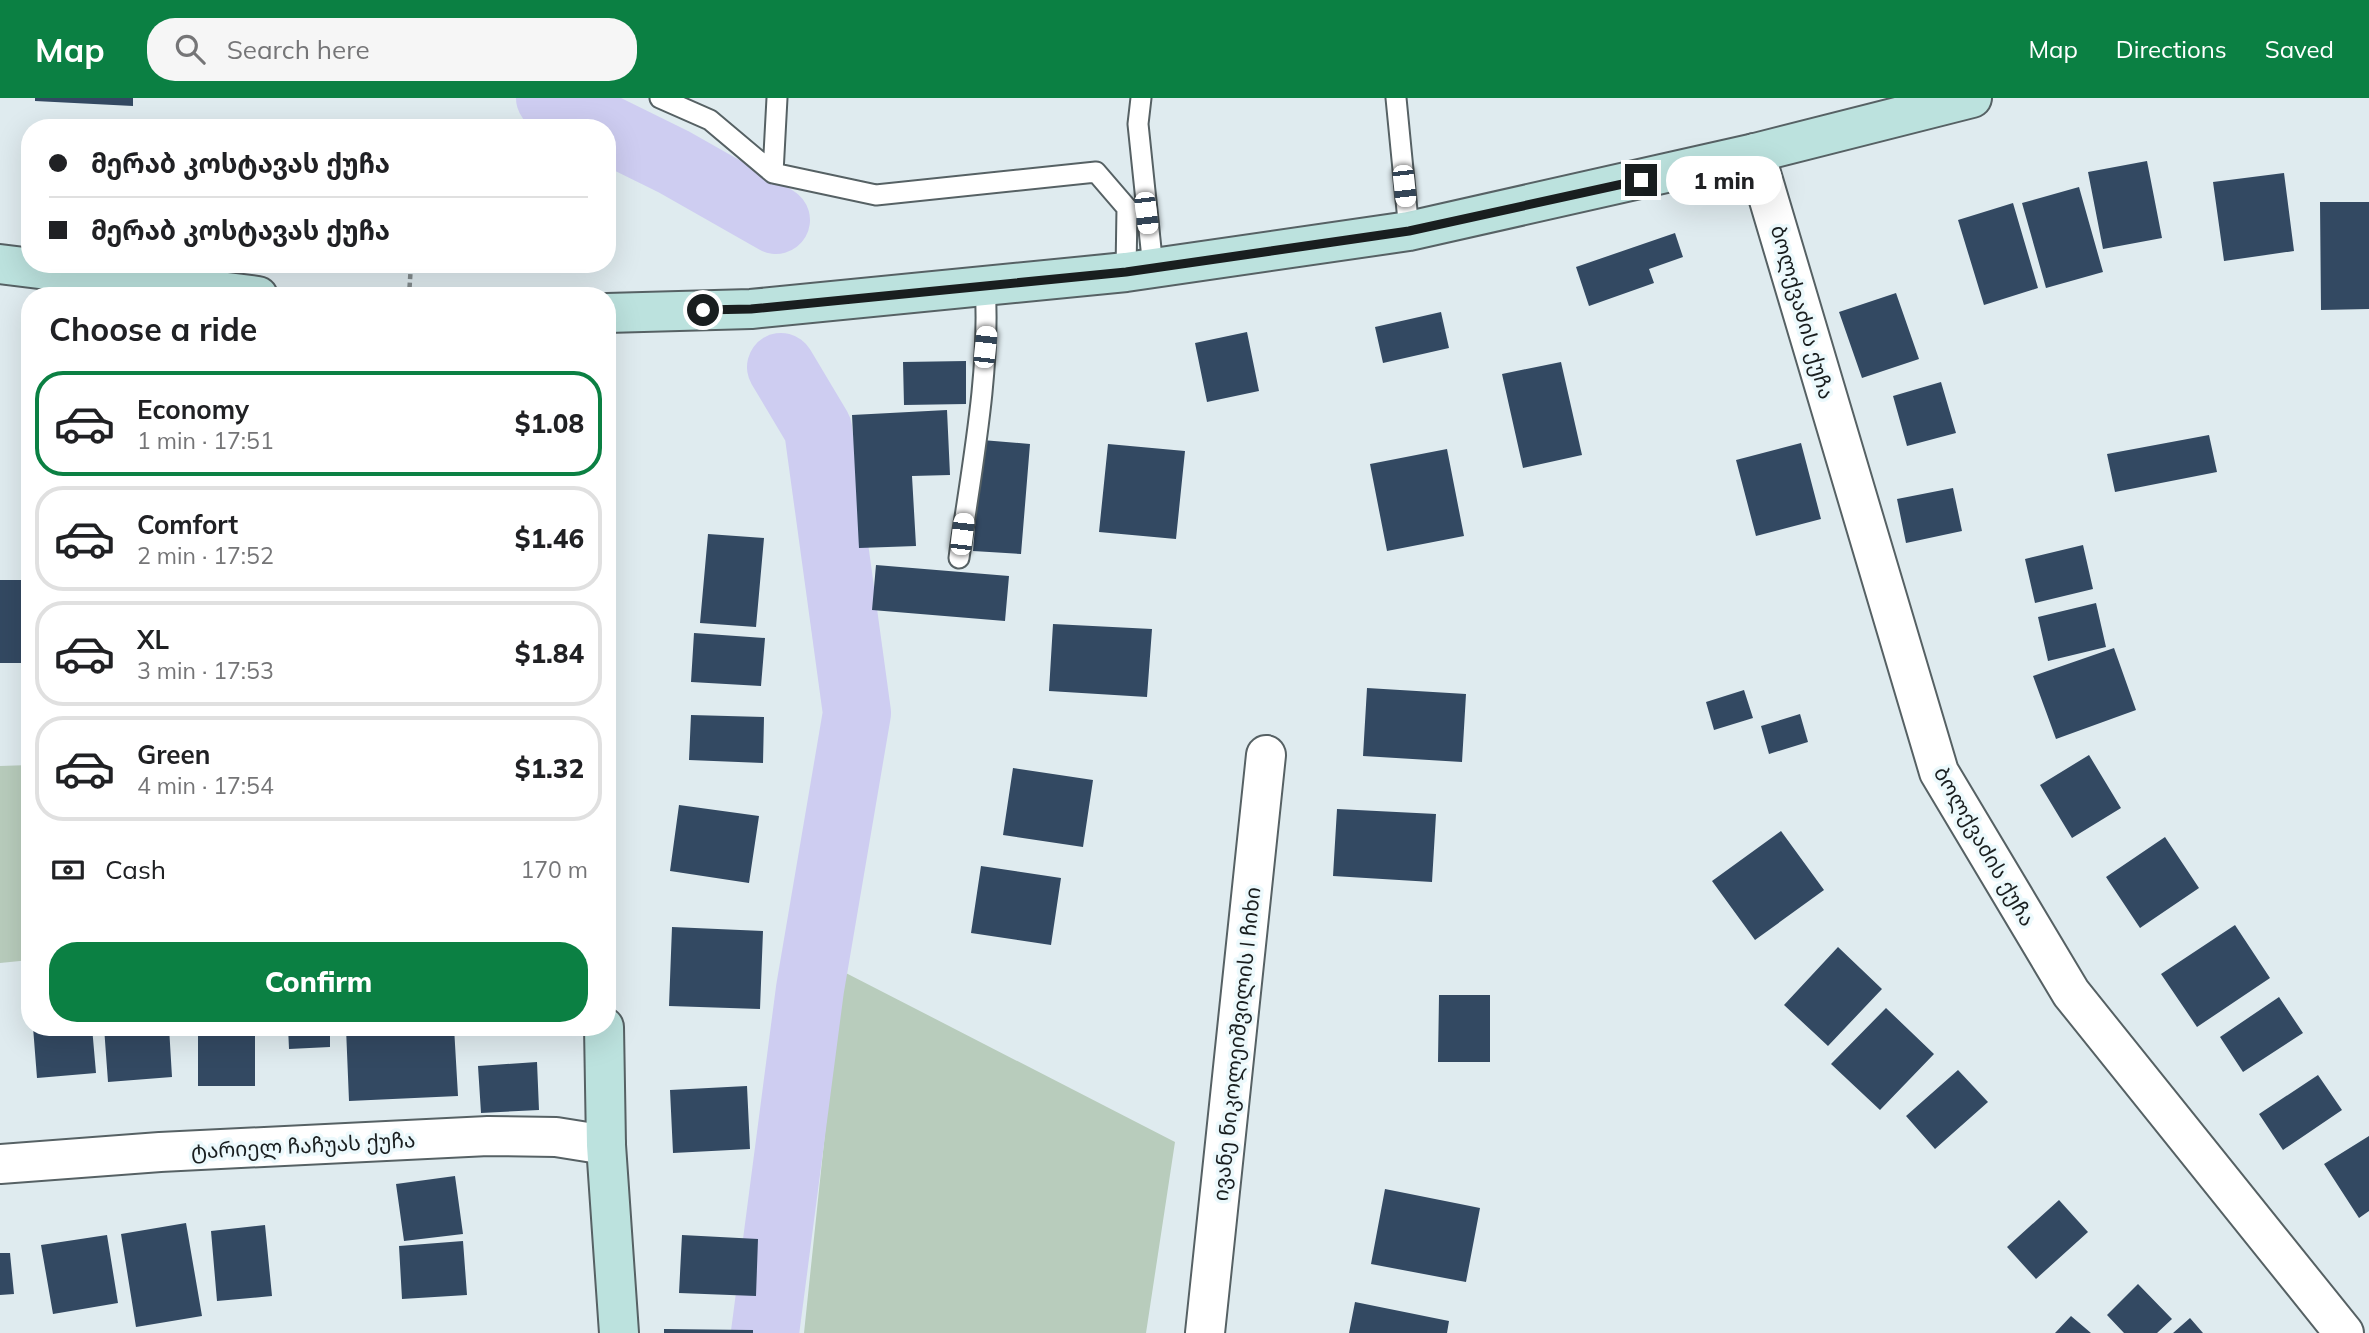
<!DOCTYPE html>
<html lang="en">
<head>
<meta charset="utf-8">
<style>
  body { margin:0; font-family:Mulish,"Noto Sans Georgian",sans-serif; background:#f6f6f6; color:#202124; height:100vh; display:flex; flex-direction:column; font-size:26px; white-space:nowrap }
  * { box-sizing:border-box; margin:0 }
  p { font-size:23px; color:#757577 }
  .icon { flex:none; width:38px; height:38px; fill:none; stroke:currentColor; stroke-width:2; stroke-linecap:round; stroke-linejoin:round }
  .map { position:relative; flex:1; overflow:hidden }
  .details { position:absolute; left:21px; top:189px; width:595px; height:749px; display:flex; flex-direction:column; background:#fff; border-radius:28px; box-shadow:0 7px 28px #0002 }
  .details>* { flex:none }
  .hud { position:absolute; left:21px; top:21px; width:595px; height:154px; border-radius:28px; box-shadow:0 7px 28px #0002; display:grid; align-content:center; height:154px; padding:0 28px; background:#fff }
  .end { position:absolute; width:32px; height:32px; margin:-16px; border:9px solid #191e1f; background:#fff; box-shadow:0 0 0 4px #fff }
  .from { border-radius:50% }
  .bubble { position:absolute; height:49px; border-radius:24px; background:#fff; box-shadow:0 7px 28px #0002; font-size:23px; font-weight:800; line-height:49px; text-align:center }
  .car { position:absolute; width:21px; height:42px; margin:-21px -10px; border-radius:9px; box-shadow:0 0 5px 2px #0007; background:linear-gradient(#fff 24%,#345 0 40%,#fff 0 76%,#345 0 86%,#fff 0) }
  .hud b { display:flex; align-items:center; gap:24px; height:66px; font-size:26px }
  .hud b+b { border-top:2px solid #e0e0e0 }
  .hud i { width:18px; height:18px; background:#202124 }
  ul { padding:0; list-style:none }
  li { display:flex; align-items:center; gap:21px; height:105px; margin:0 14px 10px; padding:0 14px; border:4px solid #e0e0e0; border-radius:28px }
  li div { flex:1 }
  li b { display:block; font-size:26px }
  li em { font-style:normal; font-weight:800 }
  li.active { border-color:#0b8043 }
  li>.icon { width:63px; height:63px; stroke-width:1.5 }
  h2 { padding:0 28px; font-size:32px; line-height:84px }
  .pay { display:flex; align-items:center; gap:18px; height:77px; padding:0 28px; font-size:26px }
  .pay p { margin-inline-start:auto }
  .button { display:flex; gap:14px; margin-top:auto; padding:14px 28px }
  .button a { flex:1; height:80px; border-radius:28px; background:#0b8043; color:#fff; font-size:28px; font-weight:800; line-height:80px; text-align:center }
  header { display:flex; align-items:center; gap:42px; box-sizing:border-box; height:98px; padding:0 35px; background:#0b8043; color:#fff }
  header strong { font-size:33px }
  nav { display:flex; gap:38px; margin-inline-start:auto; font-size:24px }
  .search { width:490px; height:63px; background:#f6f6f6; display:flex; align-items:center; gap:18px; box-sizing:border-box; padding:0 24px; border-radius:28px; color:#757577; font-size:26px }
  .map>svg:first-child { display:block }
  .green { fill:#b8ccbc }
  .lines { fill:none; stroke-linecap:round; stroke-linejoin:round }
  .river { stroke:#cecdf1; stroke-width:68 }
  .building { fill:#334962 }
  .lane-casing { stroke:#566164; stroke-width:23 }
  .street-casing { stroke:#566164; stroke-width:42 }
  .secondary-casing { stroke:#566164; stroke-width:42 }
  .path { stroke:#828b8d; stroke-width:4.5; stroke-dasharray:5 3.5; stroke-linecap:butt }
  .lane { stroke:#fff; stroke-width:19 }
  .street { stroke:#fff; stroke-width:38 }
  .secondary { stroke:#bce2de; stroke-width:38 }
  .route { stroke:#191e1f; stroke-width:9 }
  .labels { text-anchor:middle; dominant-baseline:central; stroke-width:7; stroke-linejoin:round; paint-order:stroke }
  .street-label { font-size:21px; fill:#191e1f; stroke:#ecf9fc }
</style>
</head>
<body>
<header>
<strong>Map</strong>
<div class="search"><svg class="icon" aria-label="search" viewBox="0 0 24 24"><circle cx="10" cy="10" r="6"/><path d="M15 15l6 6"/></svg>Search here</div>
<nav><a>Map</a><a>Directions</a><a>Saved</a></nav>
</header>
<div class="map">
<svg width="2369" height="1235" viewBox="0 0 2369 1235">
  <rect width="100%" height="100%" fill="#dfebef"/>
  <!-- green -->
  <path class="green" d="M30 667V862L0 865V668Z
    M842 873 1175 1044 1146 1235H804Z"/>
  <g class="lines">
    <!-- river -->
    <path class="river" d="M550 0 604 30
      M607 31 674 64 776 122
      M765 1235 810 891 857 615 818 331 781 269"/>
  </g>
  <!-- building -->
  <path class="building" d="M35 0H133V8L35 3Z
    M2147 63 2162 140 2103 151 2088 74Z
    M2284 75 2294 153 2224 163 2213 84Z
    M2079 89 2103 174 2046 190 2022 105Z
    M2320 104H2369V211L2321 212Z
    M2013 105 2038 190 1984 207 1958 122Z
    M1675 135 1683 159 1649 171 1654 185 1589 208 1576 169Z
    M1896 195 1919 261 1862 280 1839 214Z
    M1441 214 1449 250 1383 265 1375 229Z
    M1247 234 1259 293 1207 304 1195 245Z
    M966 263V306L904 307 903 264Z
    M1561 264 1582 357 1523 370 1502 276Z
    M1941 284 1956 335 1907 348 1893 298Z
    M947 312 950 377 912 378 916 448 859 450 852 317Z
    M2209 337 2217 374 2115 394 2107 356Z
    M982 342 1030 346 1021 456 973 453Z
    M1801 345 1821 421 1756 438 1736 362Z
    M1108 346 1185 353 1176 441 1099 434Z
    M1447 351 1464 438 1387 453 1370 366Z
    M1953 390 1962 433 1906 445 1897 401Z
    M708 436 764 440 756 529 700 525Z
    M2083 447 2093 491 2035 505 2025 461Z
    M876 467 1009 478 1005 523 872 512Z
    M0 482H22L21 565H0Z
    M2096 505 2106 549 2048 563 2038 519Z
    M1053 526 1152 531 1147 599 1049 593Z
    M694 535 765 540 761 588 691 584Z
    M2114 550 2136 612 2056 641 2033 578Z
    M1367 590 1466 596 1462 664 1363 658Z
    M1744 592 1753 620 1714 632 1706 604Z
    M1800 616 1808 644 1769 656 1761 628Z
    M691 617 764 619 763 665 689 662Z
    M2089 657 2121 710 2072 740 2040 687Z
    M1013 670 1093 682 1083 749 1003 737Z
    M679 707 759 718 749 785 670 773Z
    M1337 711 1436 716 1432 784 1333 778Z
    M1781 733 1824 792 1755 842 1712 783Z
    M2165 739 2199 790 2140 830 2106 779Z
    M981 768 1061 780 1051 847 971 835Z
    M2235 827 2270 880 2197 929 2161 876Z
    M672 829 763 833 760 911 669 908Z
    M1838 849 1882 891 1828 948 1784 907Z
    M1439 897H1490V964H1438Z
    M2279 899 2303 935 2243 974 2220 939Z
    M1886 910 1934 956 1880 1012 1831 966Z
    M33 929H92L96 975 37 980Z
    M104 929H169L172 979 108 984Z
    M198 929H255V988H198Z
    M288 929H330V949L289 951Z
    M454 929 458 998 349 1003 346 930Z
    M537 964 539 1012 481 1015 478 968Z
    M1958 972 1988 1004 1935 1051 1906 1018Z
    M2318 977 2342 1012 2283 1052 2259 1016Z
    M747 988 750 1051 673 1055 670 992Z
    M2369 1038V1113L2359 1120 2324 1066Z
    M455 1078 463 1136 404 1143 396 1086Z
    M1385 1091 1480 1110 1466 1184 1371 1166Z
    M2059 1102 2088 1134 2036 1181 2007 1149Z
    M186 1125 202 1218 136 1229 121 1136Z
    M265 1127 272 1198 217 1203 211 1133Z
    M107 1137 118 1205 53 1216 41 1147Z
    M682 1137 758 1141 756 1198 679 1195Z
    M463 1143 467 1197 402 1201 399 1148Z
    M0 1155H10L14 1196 0 1197Z
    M2138 1186 2172 1221 2157 1235H2124L2107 1217Z
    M1355 1204 1449 1223 1447 1235H1349Z
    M2071 1218 2091 1235H2055Z
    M2190 1220 2203 1235H2173Z
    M664 1231 753 1232V1235H664Z"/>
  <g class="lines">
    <!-- lane casing -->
    <g class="lane-casing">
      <path id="lane" d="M660 0 710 22 773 75 876 97 1096 74 1127 110 1126 174
        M1141 0 1138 26 1153 170
        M1396 0 1409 133
        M773 75 777 0
        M959 460C971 373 991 274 985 186"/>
    </g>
    <!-- street casing -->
    <g class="street-casing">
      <path id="street" d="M1755 55 1939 674 2071 895 2344 1235
        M0 1066 160 1054 488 1038 556 1039 606 1047
        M1205 1235 1266 657"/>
    </g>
    <!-- secondary casing -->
    <g class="secondary-casing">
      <path id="secondary" d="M0 166 258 198
        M607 215 751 211 1126 174 1409 133 1755 55 1972 0
        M604 929 606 1047 619 1235"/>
    </g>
    <!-- path -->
    <path class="path" d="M409 198 411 166"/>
    <!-- lane -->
    <use href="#lane" class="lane"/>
    <!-- street -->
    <use href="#street" class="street"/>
    <!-- secondary -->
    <use href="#secondary" class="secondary"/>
  </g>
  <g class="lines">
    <!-- route -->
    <path class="route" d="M703 212 751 211 1126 174 1409 133 1641 82"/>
  </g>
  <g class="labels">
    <!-- street labels -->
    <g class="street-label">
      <text transform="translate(1803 214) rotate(74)">ბოლქვაძის ქუჩა</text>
      <text transform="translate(1985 748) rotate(60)">ბოლქვაძის ქუჩა</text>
      <text transform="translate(1236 946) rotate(-84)">ივანე ნიკოლეიშვილის I ჩიხი</text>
      <text transform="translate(303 1047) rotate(-3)">ტარიელ ჩაჩუას ქუჩა</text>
    </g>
  </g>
</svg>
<i class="end from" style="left:703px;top:212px"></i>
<i class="end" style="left:1641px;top:82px"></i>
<div class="bubble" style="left:1666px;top:58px;width:116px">1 min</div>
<i class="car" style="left:1404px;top:88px;rotate:174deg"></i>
<i class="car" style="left:1146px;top:115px;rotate:173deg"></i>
<i class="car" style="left:985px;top:249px;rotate:6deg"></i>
<i class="car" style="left:962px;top:436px;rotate:7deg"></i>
<div class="hud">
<b><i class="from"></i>მერაბ კოსტავას ქუჩა</b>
<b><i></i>მერაბ კოსტავას ქუჩა</b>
</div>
<section class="details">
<h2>Choose a ride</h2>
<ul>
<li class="active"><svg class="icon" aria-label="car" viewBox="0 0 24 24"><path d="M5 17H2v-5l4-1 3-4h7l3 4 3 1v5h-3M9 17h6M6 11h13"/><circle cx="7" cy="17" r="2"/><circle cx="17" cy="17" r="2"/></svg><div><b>Economy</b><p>1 min · 17:51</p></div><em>$1.08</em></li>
<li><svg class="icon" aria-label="car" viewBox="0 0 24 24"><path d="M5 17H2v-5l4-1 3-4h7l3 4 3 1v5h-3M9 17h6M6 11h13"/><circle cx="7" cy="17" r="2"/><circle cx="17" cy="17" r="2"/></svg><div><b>Comfort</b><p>2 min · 17:52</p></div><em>$1.46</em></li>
<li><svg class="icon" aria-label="car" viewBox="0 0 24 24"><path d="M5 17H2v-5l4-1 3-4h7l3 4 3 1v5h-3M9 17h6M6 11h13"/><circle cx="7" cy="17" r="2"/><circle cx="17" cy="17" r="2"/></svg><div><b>XL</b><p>3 min · 17:53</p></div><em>$1.84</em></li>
<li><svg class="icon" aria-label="car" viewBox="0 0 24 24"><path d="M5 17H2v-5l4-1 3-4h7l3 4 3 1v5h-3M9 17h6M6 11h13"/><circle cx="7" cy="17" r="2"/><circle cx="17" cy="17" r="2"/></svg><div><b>Green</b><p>4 min · 17:54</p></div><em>$1.32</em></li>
</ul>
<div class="pay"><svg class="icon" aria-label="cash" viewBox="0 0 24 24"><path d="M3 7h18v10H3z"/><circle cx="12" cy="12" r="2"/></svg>Cash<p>170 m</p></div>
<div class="button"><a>Confirm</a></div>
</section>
</div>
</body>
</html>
